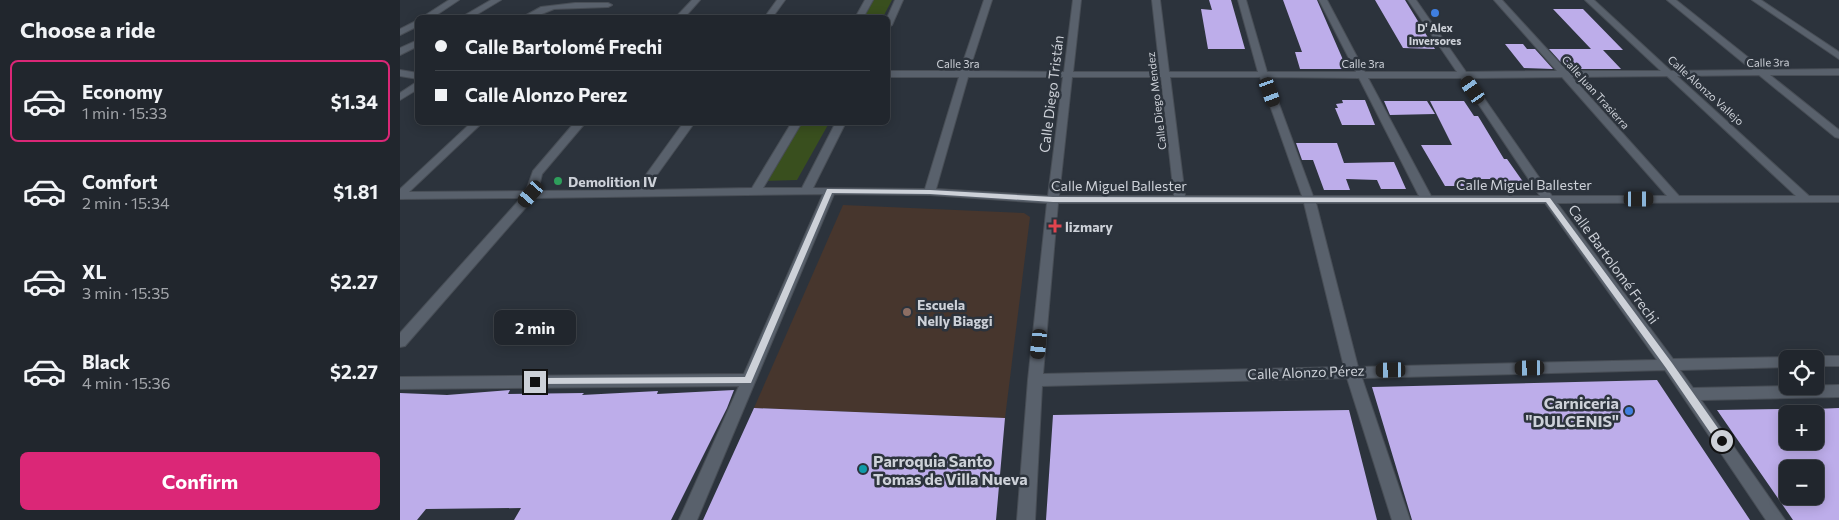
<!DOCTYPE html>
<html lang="en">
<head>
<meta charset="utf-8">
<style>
  body { margin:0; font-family:Commissioner,sans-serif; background:#2d3239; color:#f1f3f6; height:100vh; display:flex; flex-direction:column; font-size:19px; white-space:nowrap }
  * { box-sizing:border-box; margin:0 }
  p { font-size:16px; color:#a2a5aa }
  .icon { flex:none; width:28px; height:28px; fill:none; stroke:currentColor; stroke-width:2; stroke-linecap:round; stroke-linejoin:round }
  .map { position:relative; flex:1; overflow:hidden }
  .side { display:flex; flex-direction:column; background:#21262d; width:400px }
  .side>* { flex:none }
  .top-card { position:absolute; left:15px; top:15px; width:475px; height:110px; border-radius:8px; box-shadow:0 2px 12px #0003,0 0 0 1px #3e4349; display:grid; align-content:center; height:110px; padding:0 20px; background:#21262d }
  .fabs { position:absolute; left:1379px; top:350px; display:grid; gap:10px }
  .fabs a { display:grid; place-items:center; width:45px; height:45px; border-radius:8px; background:#21262d; box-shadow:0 2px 12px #0003,0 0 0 1px #3e4349; font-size:25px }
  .end { position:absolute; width:22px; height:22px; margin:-11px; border:6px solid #cdd1d8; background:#111; box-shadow:0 0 0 2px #111 }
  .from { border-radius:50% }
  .bubble { position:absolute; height:35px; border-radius:8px; background:#21262d; box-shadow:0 2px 12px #0003,0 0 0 1px #3e4349; font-size:16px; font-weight:700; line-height:35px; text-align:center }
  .car { position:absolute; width:15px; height:30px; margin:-15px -8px; border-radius:6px; box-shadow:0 0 4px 1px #0007; background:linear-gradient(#222 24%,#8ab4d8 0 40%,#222 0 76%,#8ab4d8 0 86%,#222 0) }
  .top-card b { display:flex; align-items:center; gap:18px; height:48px; font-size:19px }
  .top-card b+b { border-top:1px solid #3e4349 }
  .top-card i { width:12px; height:12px; background:#f1f3f6 }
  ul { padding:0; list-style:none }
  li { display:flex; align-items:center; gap:15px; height:82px; margin:0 10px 8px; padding:0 10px; border:2px solid transparent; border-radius:8px }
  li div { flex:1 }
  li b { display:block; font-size:19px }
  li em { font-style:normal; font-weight:700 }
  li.active { border-color:#db2777 }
  li>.icon { width:45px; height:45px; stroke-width:1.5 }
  h2 { padding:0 20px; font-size:22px; line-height:60px }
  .primary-button { display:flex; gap:10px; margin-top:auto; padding:10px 20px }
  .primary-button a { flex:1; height:58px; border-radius:8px; background:#db2777; color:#fff; font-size:20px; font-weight:700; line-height:58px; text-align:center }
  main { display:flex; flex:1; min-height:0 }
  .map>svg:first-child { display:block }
  .education { fill:#47362d }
  .green { fill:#394f1e }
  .building { fill:#bdadea; fill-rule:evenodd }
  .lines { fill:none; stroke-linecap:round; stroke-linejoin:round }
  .minor-casing { stroke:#484e56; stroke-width:2 }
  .minor { fill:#59616c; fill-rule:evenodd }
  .route { fill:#cdd1d8 }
  .shop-dot { fill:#3f7fe0; stroke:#2c333c; stroke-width:2 }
  .leisure-dot { fill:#2e9e5b; stroke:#2c333c; stroke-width:2 }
  .health-dot { fill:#e0444e; stroke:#2c333c; stroke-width:2 }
  .education-dot { fill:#8d6e63; stroke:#2c333c; stroke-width:2 }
  .culture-dot { fill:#0f9aa8; stroke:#2c333c; stroke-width:2 }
  .labels { text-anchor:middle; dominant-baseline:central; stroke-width:5; stroke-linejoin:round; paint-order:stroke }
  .far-poi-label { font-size:11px; font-weight:bold; fill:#cdd1d8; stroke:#2c333c }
  .far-street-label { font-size:11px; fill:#cdd1d8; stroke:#2c333c }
  .street-label { font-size:14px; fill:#cdd1d8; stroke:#2c333c }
  .poi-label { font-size:14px; font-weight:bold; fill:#cdd1d8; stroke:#2c333c; text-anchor:start }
  .near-poi-label { font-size:16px; font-weight:bold; fill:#cdd1d8; stroke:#2c333c; text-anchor:end }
</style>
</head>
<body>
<main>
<section class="side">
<h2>Choose a ride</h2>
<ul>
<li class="active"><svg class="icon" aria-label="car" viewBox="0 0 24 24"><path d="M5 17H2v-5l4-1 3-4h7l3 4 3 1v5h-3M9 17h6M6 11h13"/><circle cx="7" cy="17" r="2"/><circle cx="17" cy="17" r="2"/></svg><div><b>Economy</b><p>1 min · 15:33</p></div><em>$1.34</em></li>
<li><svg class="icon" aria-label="car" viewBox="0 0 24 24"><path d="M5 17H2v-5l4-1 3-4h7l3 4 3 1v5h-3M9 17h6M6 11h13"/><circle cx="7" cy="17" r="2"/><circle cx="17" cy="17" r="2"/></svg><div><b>Comfort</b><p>2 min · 15:34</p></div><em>$1.81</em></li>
<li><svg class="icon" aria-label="car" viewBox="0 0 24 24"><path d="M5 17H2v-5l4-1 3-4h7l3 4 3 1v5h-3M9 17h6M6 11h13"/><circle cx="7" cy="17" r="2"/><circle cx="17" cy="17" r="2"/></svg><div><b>XL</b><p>3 min · 15:35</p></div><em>$2.27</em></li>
<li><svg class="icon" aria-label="car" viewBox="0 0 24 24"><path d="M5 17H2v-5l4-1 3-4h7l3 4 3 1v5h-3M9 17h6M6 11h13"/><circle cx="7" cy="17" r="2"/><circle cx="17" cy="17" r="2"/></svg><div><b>Black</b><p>4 min · 15:36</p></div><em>$2.27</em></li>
</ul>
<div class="primary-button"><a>Confirm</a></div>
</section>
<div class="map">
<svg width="1439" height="520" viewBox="0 0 1439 520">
  <rect width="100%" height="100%" fill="#2c333c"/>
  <!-- education -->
  <path class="education" d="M443 205 624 213 630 217 605 418 354 408Z"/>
  <!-- green -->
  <path class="green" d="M469 0H492L483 17 458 18Z
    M397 123H429L397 180 362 181Z"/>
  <!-- building -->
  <path class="building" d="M809 0H831L845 49H808L801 9 812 10Z
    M883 0H917L947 69H900L895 52H902Z
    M975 0H1005L1035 49 1003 48Z
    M1153 9H1183L1223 50H1203L1221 69H1167L1149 49H1191Z
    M1105 44H1123L1127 49H1135L1153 69 1124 68Z
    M942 100H965L975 125H942L935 108H938L936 104 943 103Z
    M984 101H1027L1035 114 990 115Z
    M1030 101H1064L1074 116H1078L1104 159H1107L1126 186H1101L1096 179H1065L1069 186H1045L1021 145H1052Z
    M896 143H937L944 163 994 162 1006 189H981L977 180 946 179 950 190H924L913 160H902Z
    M1257 380 1350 520H1012L972 387Z
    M110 390 108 394 184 393 182 395 258 391 257 394 334 390 327 408 271 520H114L121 508 26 509 17 520H0V393L47 395Z
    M354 408 605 418 596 520H303Z
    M1439 408V520H1393L1317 410 1388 409V441H1415V409ZM1388 469H1415V496H1388Z
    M949 410 977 520H646L653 415Z"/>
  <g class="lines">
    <!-- minor casing -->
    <g class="minor-casing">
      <path id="minor" d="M49 0H59L32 18H21Z
        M91 0H101L71 18H60Z
        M292 0H300L284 18H275Z
        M377 0H385L372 18H364Z
        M465 0H473L463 18H455Z
        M495 0H503L492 25 488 27 487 18Z
        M584 0H592L569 71 664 72 673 0H681L673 72H760L752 0H760L769 72H858L838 0H846L867 72H956L919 0H927L965 72H1057L1008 0H1016L1066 72 1157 71 1094 0H1102L1167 71H1261L1185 0H1194L1271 71 1352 70 1267 0H1276L1364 70 1439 69V75H1370L1439 130V138L1435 137 1359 75 1277 76 1409 196H1439V202L1157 203 1273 359 1388 357 1393 359H1388V367L1280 370 1293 388 1439 385V397L1301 400 1385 520H1366L1265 370 962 378 1010 520H992L947 378 642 386 635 520H617L628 380 647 203 530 195 434 194 297 520H279L339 386 0 389V377L344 374 423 194 134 198 5 346 0 347V333L121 198 0 199V189L72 122H83L9 192 126 191 133 171 175 122H186L142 174 138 191 235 190 284 122H295L246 190 352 188 392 122H402L363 188H402L436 122H446L413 188 525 189 559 77H488V71H560ZM1267 76 1396 196H1279L1172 77ZM568 77H663L648 196 536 189ZM672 77H761L774 196H659ZM770 77H860L902 196H785ZM869 77 959 78 1019 196H913ZM1162 77 1267 196H1152L1070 78ZM968 78H1061L1140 196H1031ZM658 203H904L944 367 643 374ZM916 203H1145L1257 360 958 367Z
        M1352 0H1361L1439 52V59Z
        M175 3H208L212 5 208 7 154 9 132 18H121L141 7Z
        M18 20V26L0 35V29Z
        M18 40V46L0 55V48Z
        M0 70 18 73V79L0 76Z
        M18 81V89L0 100V93Z
        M1415 356H1439V366H1415V359H1409Z"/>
    </g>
    <!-- minor -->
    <use href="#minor" class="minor"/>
  </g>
  <!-- route -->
  <path class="route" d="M427 189 530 190 653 197 1150 198 1272 363 1327 441 1325 444H1318L1266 368 1146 202H653L530 194 432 193 351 383 132 384 131 382 135 378 345 377Z"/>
  <!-- markers -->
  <g class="shop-dot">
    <circle cx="1035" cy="13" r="5"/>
    <circle cx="1229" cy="411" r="5"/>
  </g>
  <circle class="leisure-dot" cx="158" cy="181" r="5"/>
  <path class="health-dot" d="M652.5 218.5h5v5h5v5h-5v5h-5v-5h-5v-5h5z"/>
  <circle class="education-dot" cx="507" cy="312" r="5"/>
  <circle class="culture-dot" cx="463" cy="469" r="5"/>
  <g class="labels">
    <!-- far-poi labels -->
    <g class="far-poi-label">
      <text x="1035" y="27">D' Alex<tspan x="1035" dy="13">Inversores</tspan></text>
    </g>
    <!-- far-street labels -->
    <g class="far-street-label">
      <text transform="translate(1368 62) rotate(-1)">Calle 3ra</text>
      <text x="558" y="63">Calle 3ra</text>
      <text x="963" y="63">Calle 3ra</text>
      <text transform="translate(1306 90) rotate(42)">Calle Alonzo Vallejo</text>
      <text transform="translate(1196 92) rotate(48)">Calle Juan Trasierra</text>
      <text transform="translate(756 101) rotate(-97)">Calle Diego Mendez</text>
    </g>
    <!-- street labels -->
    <g class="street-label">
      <text transform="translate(651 94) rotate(-83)">Calle Diego Tristán</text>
      <text x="1124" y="184">Calle Miguel Ballester</text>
      <text x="719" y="185">Calle Miguel Ballester</text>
      <text transform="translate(1214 264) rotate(54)">Calle Bartolomé Frechi</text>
      <text transform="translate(906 372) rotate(-2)">Calle Alonzo Pérez</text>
    </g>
    <!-- poi labels -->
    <g class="poi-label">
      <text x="168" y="181">Demolition IV</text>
      <text x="665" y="226">lizmary</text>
      <text x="517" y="304">Escuela<tspan x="517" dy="16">Nelly Biaggi</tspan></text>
    </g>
    <!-- near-poi labels -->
    <g class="near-poi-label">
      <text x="1219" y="402">Carniceria<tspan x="1219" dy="18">"DULCENIS"</tspan></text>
      <text x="473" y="460" text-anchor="start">Parroquia Santo<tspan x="473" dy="18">Tomas de Villa Nueva</tspan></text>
    </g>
  </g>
</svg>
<div class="fabs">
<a><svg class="icon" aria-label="locate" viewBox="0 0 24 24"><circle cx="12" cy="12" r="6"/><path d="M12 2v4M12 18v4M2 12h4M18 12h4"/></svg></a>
<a>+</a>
<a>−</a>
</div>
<i class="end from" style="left:1322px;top:441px"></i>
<i class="end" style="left:135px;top:382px"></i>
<div class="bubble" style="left:94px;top:310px;width:82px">2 min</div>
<i class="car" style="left:1073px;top:90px;rotate:325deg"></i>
<i class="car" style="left:870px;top:92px;rotate:160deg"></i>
<i class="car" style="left:131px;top:194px;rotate:221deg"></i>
<i class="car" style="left:1239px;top:199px;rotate:90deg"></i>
<i class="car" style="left:639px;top:344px;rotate:186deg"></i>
<i class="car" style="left:1130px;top:368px;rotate:269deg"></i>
<i class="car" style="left:991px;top:370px;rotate:269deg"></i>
<div class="top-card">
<b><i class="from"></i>Calle Bartolomé Frechi</b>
<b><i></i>Calle Alonzo Perez</b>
</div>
</div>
</main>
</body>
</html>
